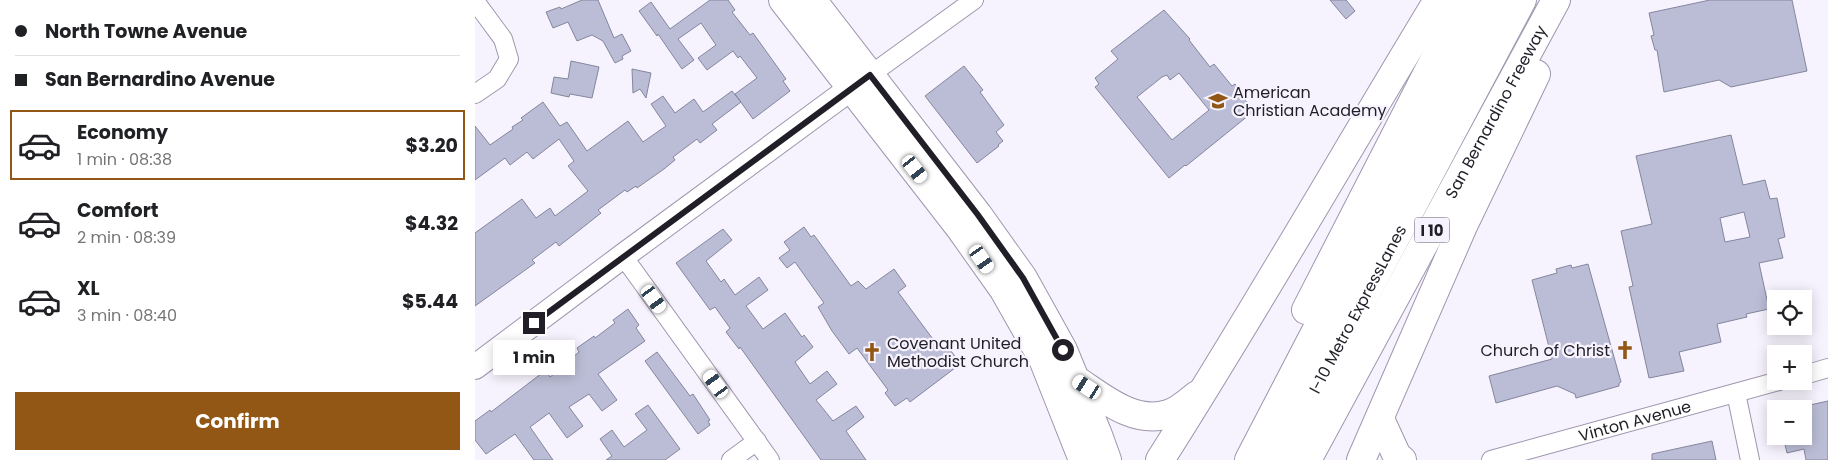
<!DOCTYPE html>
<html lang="en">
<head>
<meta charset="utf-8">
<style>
  body { margin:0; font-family:Poppins,sans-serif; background:#f2f2f2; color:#202124; height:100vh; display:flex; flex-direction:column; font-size:19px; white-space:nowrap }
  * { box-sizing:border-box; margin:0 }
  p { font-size:16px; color:#757577 }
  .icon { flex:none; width:28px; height:28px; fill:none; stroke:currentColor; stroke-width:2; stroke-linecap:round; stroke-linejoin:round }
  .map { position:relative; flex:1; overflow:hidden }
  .sheet { display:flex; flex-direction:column; background:#fff; width:475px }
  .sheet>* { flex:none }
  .banner { display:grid; align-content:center; height:110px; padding:0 15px; background:#fff }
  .controls { position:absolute; left:1292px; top:290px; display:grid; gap:10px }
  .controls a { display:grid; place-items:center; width:45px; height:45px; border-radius:0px; background:#fff; box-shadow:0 2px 12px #0003; font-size:25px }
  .end { position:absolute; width:22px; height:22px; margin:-11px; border:6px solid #211e27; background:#fff; box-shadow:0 0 0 2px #fff }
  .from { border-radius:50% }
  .bubble { position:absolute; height:35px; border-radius:0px; background:#fff; box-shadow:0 2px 12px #0003; font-size:16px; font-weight:700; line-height:35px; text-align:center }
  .car { position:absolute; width:15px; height:30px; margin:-15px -8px; border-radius:6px; box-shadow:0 0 4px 1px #0007; background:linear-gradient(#fff 24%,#345 0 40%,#fff 0 76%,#345 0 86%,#fff 0) }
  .banner b { display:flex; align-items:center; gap:18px; height:48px; font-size:19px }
  .banner b+b { border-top:1px solid #e0e0e0 }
  .banner i { width:12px; height:12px; background:#202124 }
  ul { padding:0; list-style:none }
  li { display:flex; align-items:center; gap:15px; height:70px; margin:0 10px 8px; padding:0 5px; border:2px solid transparent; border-radius:0px }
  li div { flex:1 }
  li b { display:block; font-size:19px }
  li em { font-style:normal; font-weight:700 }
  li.selected { border-color:#925715 }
  li>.icon { width:45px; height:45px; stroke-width:1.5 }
  .action { display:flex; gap:10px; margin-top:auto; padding:10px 15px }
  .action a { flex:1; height:58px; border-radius:0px; background:#925715; color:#fff; font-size:20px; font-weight:700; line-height:58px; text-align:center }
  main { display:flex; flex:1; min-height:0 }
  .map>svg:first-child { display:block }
  .building { fill:#bbbdd6; stroke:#83869d; fill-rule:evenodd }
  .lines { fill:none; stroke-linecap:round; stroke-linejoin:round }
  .minor-casing { stroke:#9f96ae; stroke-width:20 }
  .secondary-casing { stroke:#9f96ae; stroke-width:26 }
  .primary-casing { stroke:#9f96ae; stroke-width:30 }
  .motorway-casing { stroke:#9f96ae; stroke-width:30 }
  .minor { stroke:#fff; stroke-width:18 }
  .secondary { stroke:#fff; stroke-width:24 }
  .primary { stroke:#fff; stroke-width:28 }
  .motorway { stroke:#fff; stroke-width:28 }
  .route { stroke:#211e27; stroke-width:6 }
  .labels { text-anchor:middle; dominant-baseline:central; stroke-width:4.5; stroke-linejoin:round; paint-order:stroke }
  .shield { fill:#f7f3fe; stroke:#615e68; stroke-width:1 }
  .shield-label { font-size:15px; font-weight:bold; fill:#211e27 }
  .poi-label { font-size:16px; fill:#211e27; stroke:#f7f3fe; text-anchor:start }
  .street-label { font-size:16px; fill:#211e27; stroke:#f7f3fe }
</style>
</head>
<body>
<main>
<section class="sheet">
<div class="banner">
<b><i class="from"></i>North Towne Avenue</b>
<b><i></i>San Bernardino Avenue</b>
</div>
<ul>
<li class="selected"><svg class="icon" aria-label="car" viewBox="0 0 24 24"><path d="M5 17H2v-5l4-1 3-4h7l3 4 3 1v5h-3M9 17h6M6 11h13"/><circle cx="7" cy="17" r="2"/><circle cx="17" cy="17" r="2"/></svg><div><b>Economy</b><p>1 min · 08:38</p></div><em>$3.20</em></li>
<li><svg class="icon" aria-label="car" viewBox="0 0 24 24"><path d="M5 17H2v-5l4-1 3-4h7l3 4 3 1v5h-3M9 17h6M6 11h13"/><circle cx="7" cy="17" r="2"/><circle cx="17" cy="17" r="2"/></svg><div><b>Comfort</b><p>2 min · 08:39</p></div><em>$4.32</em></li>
<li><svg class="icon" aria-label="car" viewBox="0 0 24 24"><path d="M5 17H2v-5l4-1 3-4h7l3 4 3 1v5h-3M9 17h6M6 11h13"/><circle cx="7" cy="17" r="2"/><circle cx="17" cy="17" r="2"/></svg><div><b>XL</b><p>3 min · 08:40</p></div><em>$5.44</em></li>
</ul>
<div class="action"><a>Confirm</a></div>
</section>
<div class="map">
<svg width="1353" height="460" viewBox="0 0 1353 460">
  <rect width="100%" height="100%" fill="#f7f3fe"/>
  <!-- building -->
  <path class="building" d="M107 0H123L139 38 147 34 156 51 147 56 148 59 140 63 128 41 117 35 102 41 93 22 78 28 71 12 85 7 86 9Z
    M235 0H253L260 10 257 12 275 35 278 33 311 79 308 81 315 91 278 119 260 94 282 78 265 56 263 58 258 51 232 70 223 58 241 45 226 23 203 39 219 60 207 69 183 34 182 36 164 11 176 2 195 29Z
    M855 0H871L880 11 871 19Z
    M1235 0H1317L1332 71 1256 87 1244 80 1189 92 1182 50H1180L1176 36 1179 35 1174 13Z
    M689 10 715 39 714 40 735 67 739 64 757 86 760 84 768 93 766 95 779 111 711 166 710 165 694 178 620 87 624 84 620 78 643 59 636 51ZM704 73 734 110 697 140 662 97 687 77 692 75 695 80Z
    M96 61 124 67 117 98 95 94 94 97 76 93 79 77 93 79Z
    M489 66 508 90 505 92 529 125 521 132 528 141 523 145 524 146 502 163 450 96Z
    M157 69 176 73 171 98 165 89 158 93Z
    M257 91 266 102 237 124 242 130 225 143 222 139 198 157 200 160 189 169 162 188 161 186 152 192 150 190 123 210 126 213 102 232 84 246 81 242 57 260 60 263 0 306V233L47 199 61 218 75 208 80 216 113 191 93 166 99 161 84 139 58 159 52 152 35 165 30 158 0 180V126L15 145 38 129 37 127 48 120 46 118 68 102 85 126 92 122 112 151 153 121 168 142 191 126 176 104 188 96 200 113 219 99 228 112Z
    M1256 135 1268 185 1290 180 1295 199 1302 198 1310 237 1303 239 1308 258 1284 263 1294 309 1271 314 1272 317 1242 324 1246 342 1204 352 1209 371 1174 378 1154 287 1158 286 1146 231 1177 224 1161 156ZM1269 212 1275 237 1250 242 1245 218Z
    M329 227 336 237 339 235 376 286 383 281 391 289 419 269 431 286 423 292 466 350 472 346 483 360 477 364 480 368 435 402 432 398 420 406 410 393 413 390 382 348 374 354 357 331 343 307 349 303 320 262 312 268 304 258 315 250 309 242Z
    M248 229 257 240 231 261 246 282 249 279 260 295 284 277 293 290 271 306 288 329 310 313 327 337 329 335 338 347 320 362 335 384 352 371 362 384 341 400 358 421 381 406 389 417 371 431 391 460H346L265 347 264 349 251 332 255 328 240 307 235 310 201 263Z
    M1113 264 1146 382 1144 383V386L1101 398 1100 394 1082 386 1021 403 1014 376 1077 359 1057 280 1082 273 1081 269 1096 265 1097 268Z
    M153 309 164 325 161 328 170 341 123 374 142 400 127 411 114 394 94 407 108 426 92 438 74 413 55 427 78 460H59L40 434 11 454 0 440V421L15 410 16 412 71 370 75 377 98 360 97 358 104 352 102 348 119 336 120 338 140 323 138 320Z
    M182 352 215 396 218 394 235 420 233 421 235 425 223 434 170 361Z
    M1353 401V460H1331L1329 449 1312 453 1308 436H1329V410L1336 409 1335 405Z
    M173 405 205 449 190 460H131L137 456 125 439 137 430 149 447 172 430 160 414Z
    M1237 441 1241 460H1177V454Z"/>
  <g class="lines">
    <!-- minor casing -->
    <g class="minor-casing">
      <g id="minor">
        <path d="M0 1 28 39 34 59 22 79 0 94"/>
        <path d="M395 75 499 0"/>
        <path d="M148 256 295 460"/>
        <path d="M1329 375 1353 368"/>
        <path d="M1261 393 1275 460"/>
        <path d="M256 460 282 441"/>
        <path id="s1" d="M1016 460 1304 381"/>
      </g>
    </g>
    <!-- secondary casing -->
    <g class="secondary-casing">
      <path id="secondary" d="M0 367 148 256 390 78"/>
    </g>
    <!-- primary casing -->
    <g class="primary-casing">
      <path id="primary" d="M308 0 485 228 529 290 568 359 608 460
        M337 0 503 215 548 278 588 350 623 435 632 460"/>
    </g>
    <!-- motorway casing -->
    <g class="motorway-casing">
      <g id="motorway">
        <path d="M831 310 990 0"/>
        <path d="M601 380C627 397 659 425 693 414 704 411 713 402 722 395"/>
        <path d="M905 419 922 456 927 460"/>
        <path d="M685 460C781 309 870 153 963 0"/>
        <path d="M774 460 865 285 1017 0"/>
        <path id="s2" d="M802 460 1047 0"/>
        <path id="s3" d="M832 460 1081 0"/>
        <path d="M886 460 988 226 1061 74"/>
      </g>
    </g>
    <!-- minor -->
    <use href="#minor" class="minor"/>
    <!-- secondary -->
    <use href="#secondary" class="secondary"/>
    <!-- primary -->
    <use href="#primary" class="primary"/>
    <!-- motorway -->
    <use href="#motorway" class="motorway"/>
  </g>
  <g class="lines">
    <!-- route -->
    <path class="route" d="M59 323 395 75 503 215 548 278 588 350"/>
  </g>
  <!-- icons -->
  <defs>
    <g id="school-bare" transform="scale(1.5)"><path d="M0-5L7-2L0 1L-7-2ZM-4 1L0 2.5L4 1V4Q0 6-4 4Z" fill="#925715" stroke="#f7f3fe" stroke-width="2.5" paint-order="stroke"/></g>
    <g id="church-bare" transform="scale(1.5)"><path d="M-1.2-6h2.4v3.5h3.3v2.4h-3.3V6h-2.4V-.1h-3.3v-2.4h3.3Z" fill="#925715" stroke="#f7f3fe" stroke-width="2.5" paint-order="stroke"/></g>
  </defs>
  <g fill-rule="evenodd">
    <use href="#school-bare" x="743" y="101"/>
    <use href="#church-bare" x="1150" y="350"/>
    <use href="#church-bare" x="397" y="352"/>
  </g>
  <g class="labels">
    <!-- shield labels -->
    <rect class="shield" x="939.5" y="217.5" width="35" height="25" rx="4"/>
    <g class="shield-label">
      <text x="957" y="230">I 10</text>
    </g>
    <!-- poi labels -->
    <g class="poi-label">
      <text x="758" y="92">American<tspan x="758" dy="18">Christian Academy</tspan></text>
      <text x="412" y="343">Covenant United<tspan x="412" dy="18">Methodist Church</tspan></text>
      <text x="1135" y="350" text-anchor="end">Church of Christ</text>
    </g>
    <!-- street labels -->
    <g class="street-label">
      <text stroke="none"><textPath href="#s3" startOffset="396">San Bernardino Freeway</textPath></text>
      <text stroke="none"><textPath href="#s2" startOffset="171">I-10 Metro ExpressLanes</textPath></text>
      <text stroke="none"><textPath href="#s1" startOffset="149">Vinton Avenue</textPath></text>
    </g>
  </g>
</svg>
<div class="controls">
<a><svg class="icon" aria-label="locate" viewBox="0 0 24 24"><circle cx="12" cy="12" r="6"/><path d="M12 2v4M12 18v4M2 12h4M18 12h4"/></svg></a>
<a>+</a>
<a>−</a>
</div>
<i class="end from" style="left:588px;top:350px"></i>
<i class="end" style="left:59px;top:323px"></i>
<div class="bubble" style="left:18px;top:340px;width:82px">1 min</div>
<i class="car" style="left:440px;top:169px;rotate:142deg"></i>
<i class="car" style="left:507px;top:259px;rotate:145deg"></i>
<i class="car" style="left:179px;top:299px;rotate:144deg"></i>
<i class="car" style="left:241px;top:384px;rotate:324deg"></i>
<i class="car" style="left:612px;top:387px;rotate:303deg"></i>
</div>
</main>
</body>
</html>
